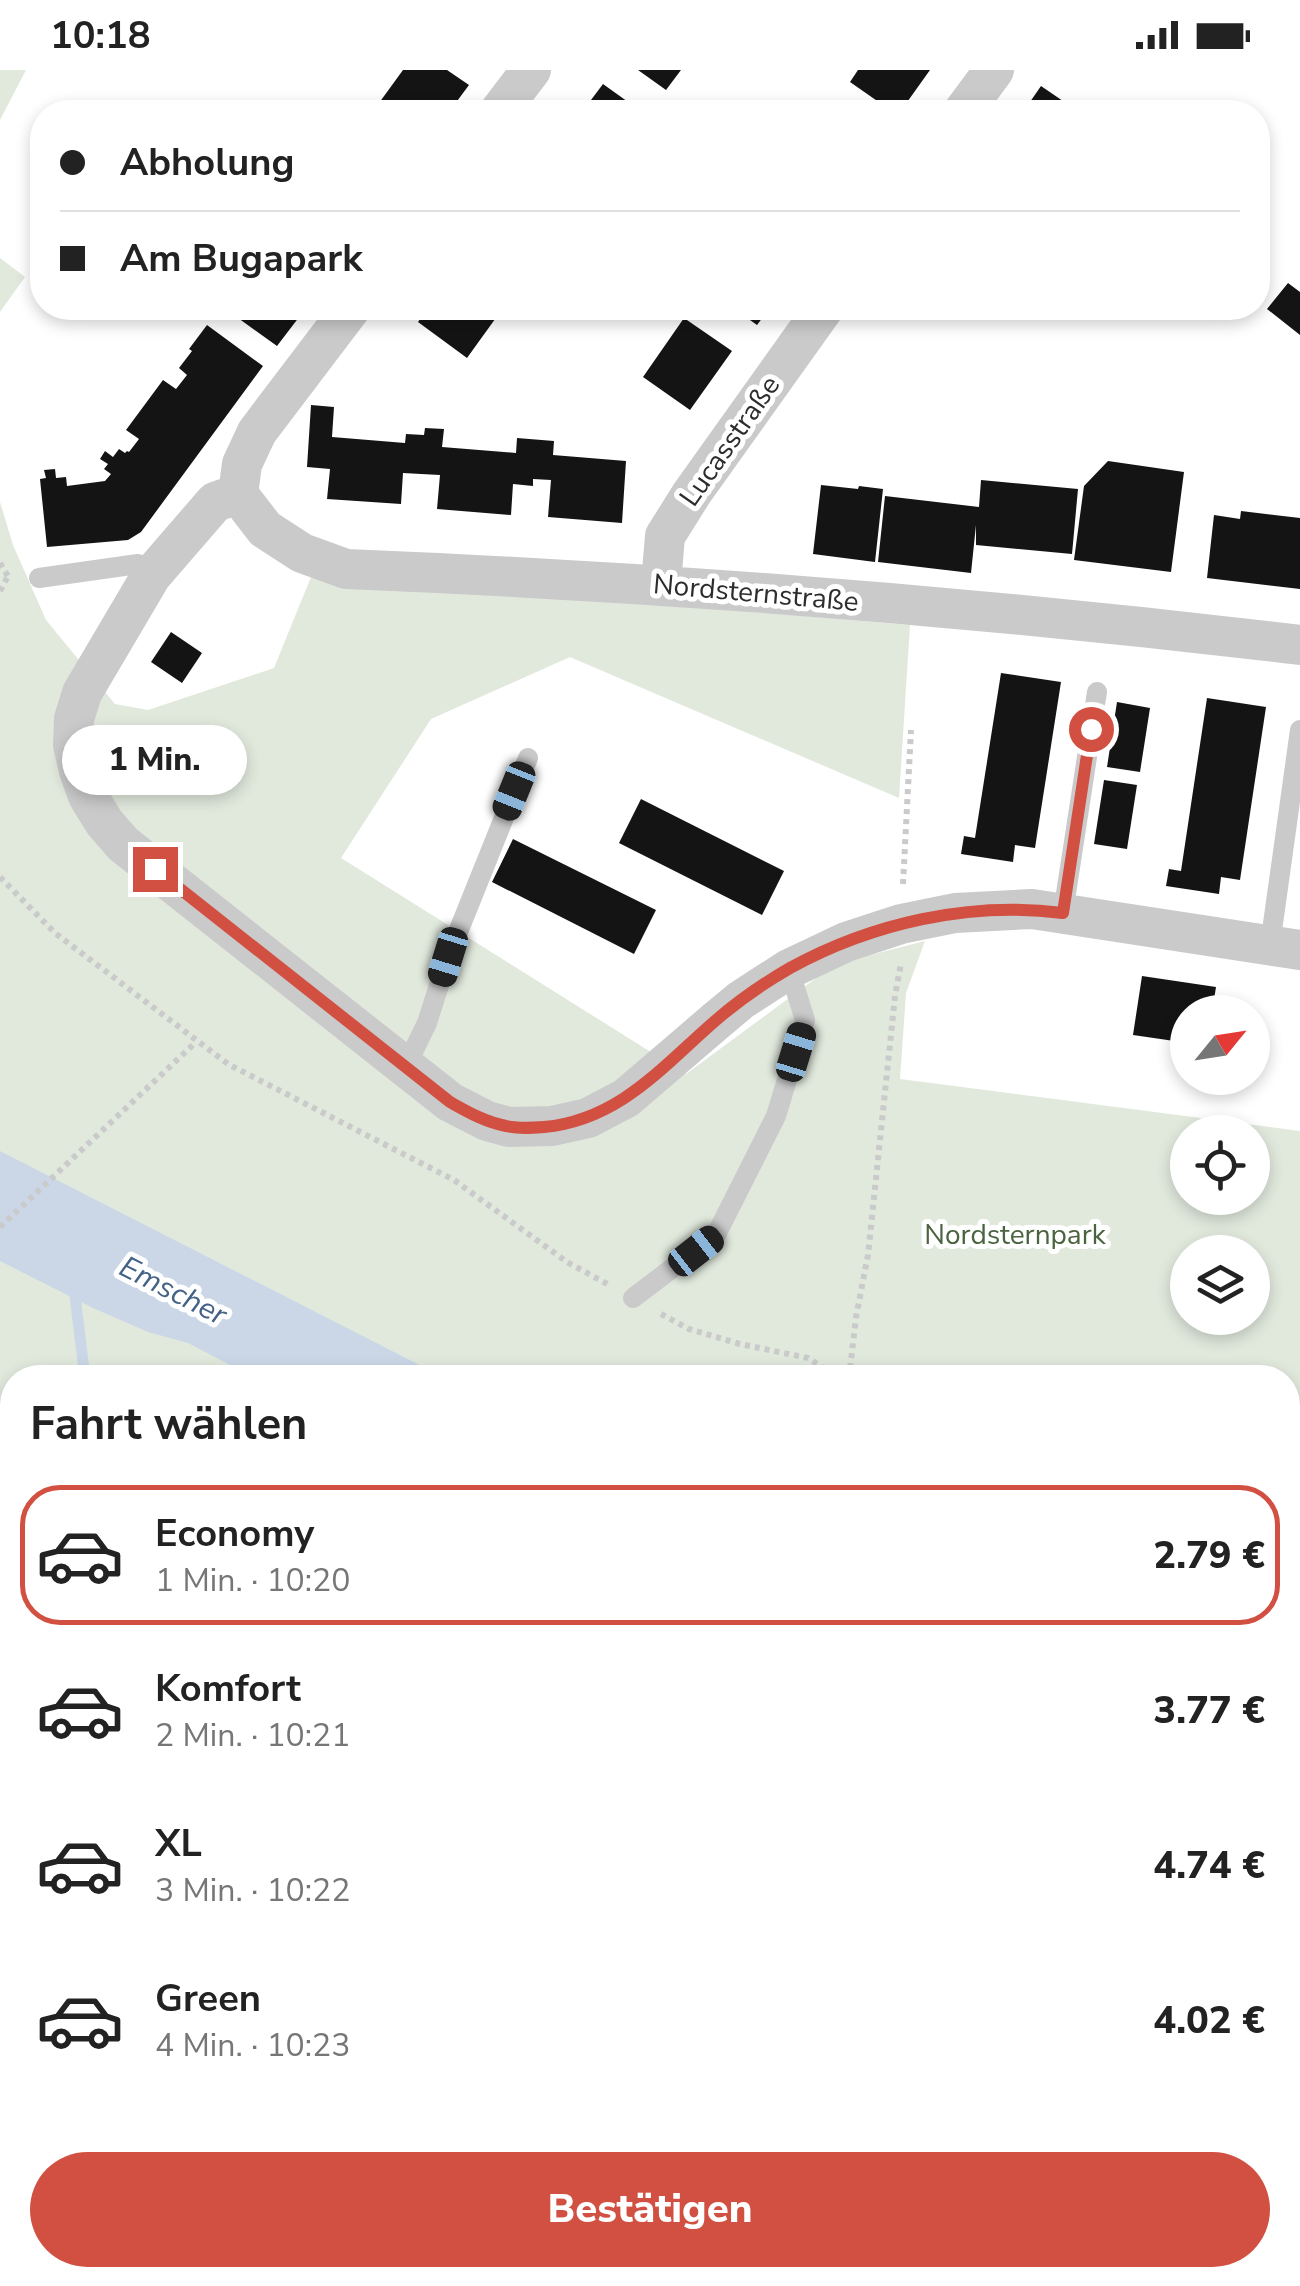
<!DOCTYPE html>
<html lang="de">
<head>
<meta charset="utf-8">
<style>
  body { margin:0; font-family:"Nunito Sans",sans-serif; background:#f2f2f2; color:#222; height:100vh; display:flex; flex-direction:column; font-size:38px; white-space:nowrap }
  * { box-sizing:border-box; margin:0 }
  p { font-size:32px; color:#767676 }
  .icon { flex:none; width:55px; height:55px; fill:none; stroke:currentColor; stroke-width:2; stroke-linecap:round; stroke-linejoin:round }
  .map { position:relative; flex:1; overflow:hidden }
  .side { position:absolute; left:0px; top:1295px; width:1300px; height:922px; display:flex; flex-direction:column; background:#fff; border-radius:40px 40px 0 0; box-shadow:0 5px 15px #0003 }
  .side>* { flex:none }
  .guide { position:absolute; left:30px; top:30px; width:1240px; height:220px; border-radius:40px; box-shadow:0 5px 15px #0003; display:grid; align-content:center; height:220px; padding:0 30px; background:#fff }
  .needle { width:65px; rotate:60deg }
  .controls { position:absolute; left:1170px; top:925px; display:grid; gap:20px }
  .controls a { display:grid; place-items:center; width:100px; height:100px; border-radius:50%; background:#fff; box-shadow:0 5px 15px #0003; font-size:50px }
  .end { position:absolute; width:45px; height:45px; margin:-22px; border:12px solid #d25042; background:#fff; box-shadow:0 0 0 5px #fff }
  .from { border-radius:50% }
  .bubble { position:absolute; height:70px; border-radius:35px; background:#fff; box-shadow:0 5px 15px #0003; font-size:32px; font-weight:800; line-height:70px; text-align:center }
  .car { position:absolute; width:30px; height:60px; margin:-30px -15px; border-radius:12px; box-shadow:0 0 8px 2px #0007; background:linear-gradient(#222 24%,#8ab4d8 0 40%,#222 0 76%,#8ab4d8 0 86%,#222 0) }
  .guide b { display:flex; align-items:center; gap:35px; height:95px; font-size:38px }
  .guide b+b { border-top:2px solid #e0e0e0 }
  .guide i { width:25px; height:25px; background:#222 }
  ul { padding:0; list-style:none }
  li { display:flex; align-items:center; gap:30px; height:140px; margin:0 20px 15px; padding:0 10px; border:5px solid transparent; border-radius:40px }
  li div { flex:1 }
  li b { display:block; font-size:38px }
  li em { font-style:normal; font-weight:800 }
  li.selected { border-color:#d25042 }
  li>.icon { width:90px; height:90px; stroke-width:1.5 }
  h2 { padding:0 30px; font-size:45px; line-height:120px }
  .cta { display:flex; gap:20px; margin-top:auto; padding:20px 30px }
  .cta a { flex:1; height:115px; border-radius:60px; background:#d25042; color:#fff; font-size:40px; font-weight:800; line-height:115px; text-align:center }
  .status { display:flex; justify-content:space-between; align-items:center; height:70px; padding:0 50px; background:#fff; direction:ltr }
  .status svg { height:28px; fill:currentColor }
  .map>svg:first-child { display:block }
  .green { fill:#e1e9dd; fill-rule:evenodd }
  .water { fill:#cbd7e7 }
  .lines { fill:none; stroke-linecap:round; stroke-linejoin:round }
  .stream { stroke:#cbd7e7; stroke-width:11 }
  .building { fill:#141414 }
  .path { stroke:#cacaca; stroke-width:6; stroke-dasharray:5 5; stroke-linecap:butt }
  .lane { stroke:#cacaca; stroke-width:20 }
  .street { stroke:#cacaca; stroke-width:40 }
  .route { stroke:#d25042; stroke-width:12 }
  .labels { text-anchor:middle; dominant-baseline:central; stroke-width:10; stroke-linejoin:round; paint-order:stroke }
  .street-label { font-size:28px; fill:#2d2d2d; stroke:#fff }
  .park-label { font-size:28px; fill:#4b6440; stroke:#fff }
  .water-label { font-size:30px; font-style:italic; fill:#446286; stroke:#fff }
</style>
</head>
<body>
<div class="status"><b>10:18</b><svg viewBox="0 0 49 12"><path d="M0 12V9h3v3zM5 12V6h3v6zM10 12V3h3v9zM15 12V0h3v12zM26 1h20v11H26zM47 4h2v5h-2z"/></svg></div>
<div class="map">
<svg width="1300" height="2216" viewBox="0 0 1300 2216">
  <rect width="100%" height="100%" fill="#fff"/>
  <!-- green -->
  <path class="green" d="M0 0H26L0 50Z
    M0 188 25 207 0 242Z
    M0 432 13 475 46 550 115 634 148 640 274 598 311 507 520 522 910 555 899 728 570 587 431 649 341 788 686 1004 835 894 925 871 906 923 900 1009 1300 1061V2216H0ZM1188 1062H1252V1128H1188ZM1188 1182H1252V1248H1188ZM12 1308H1288V2205H12Z"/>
  <!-- water -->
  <path class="water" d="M0 1081 443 1307H253L188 1273 148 1262 93 1238 0 1191Z
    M1288 1728 1300 1734V1826L1288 1820Z"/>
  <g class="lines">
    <!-- stream -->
    <path class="stream" d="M74 1218 85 1308
      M202 2216 203 2205"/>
  </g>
  <!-- building -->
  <path class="building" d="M403 0H447L469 15 449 42H391L379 33Z
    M638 0H681L666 20Z
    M858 0H930L900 42H893L850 12Z
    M603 14 642 42H582Z
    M1041 16 1079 42H1023Z
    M1288 213 1300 222V265L1267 239Z
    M228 238H306L277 276 227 240Z
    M428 238H503L467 288 418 252Z
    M733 238H770L757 255Z
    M684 248 732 281 690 340 643 307Z
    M207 255 263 296 141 462 128 470 47 477 40 409 46 408 44 400 55 399 56 408 66 407 67 416 105 411 111 404 104 399 108 394 100 389 105 381 113 387 119 379 125 383 127 381 129 382 139 369 126 360 163 310 176 319 187 305 179 298 192 281 189 279Z
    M311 335 334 337 332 367 405 373 406 364 424 365 425 358 444 359 442 377 516 383 517 368 554 371 553 385 626 391 622 453 548 447 551 410 533 409V416L513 414 511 445 437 439 440 405 421 404 403 403 401 434 327 429 330 399 307 397Z
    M1108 391 1184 402 1171 502 1074 490 1084 416Z
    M981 410 1078 419 1072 484 976 475V455L971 503 878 492 885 426 979 437Z
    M821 415 858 419 859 416 883 419 875 492 813 484Z
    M1241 441 1300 448V519L1207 508 1214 445 1240 449Z
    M171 562 202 583 182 613 151 592Z
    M1001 603 1061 612 1035 778 1015 775 1013 792 961 784 964 766 975 768Z
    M1207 628 1266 637 1240 810 1221 807 1219 824 1166 816 1169 799 1181 801Z
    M1117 632 1150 638 1140 702 1107 697Z
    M1104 710 1137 715 1127 779 1094 774Z
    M641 729 784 801 762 845 619 773Z
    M513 769 656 840 634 884 492 812Z
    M1142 906 1216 917 1212 942H1188V973L1133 965Z"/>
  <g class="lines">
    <!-- path -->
    <path class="path" d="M0 493 9 508
      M0 521 7 508
      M0 807 55 863 228 994 454 1110 567 1192 611 1216
      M903 814 911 660
      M0 1157 196 972
      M661 1244 689 1259 740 1274 808 1288 839 1308
      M849 1308 856 1247 868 1185 895 926 901 893
      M1288 1495 1300 1502
      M1288 1587 1300 1594
      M871 2205 878 2216
      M504 2216 510 2205"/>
    <!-- lane -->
    <path class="lane" d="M39 508 138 494 151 506
      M1063 843 1097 622
      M1270 875 1300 660
      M405 998 427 953 448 887 528 688
      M633 1228 716 1165 776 1046 805 950 789 899"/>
    <!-- street -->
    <path class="street" d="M499 42 531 0
      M963 42 994 0
      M238 424 215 432 151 506 82 623 74 649 73 675 79 701 88 726 104 752 123 774 450 1032 487 1051 509 1057 552 1056 588 1048 626 1028 717 950 741 930 789 899 846 872 901 854 955 843 1032 839 1300 880
      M238 424 265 459 302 483 346 499C665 512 983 537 1300 575
      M238 424 242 394 257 362 351 238
      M661 514 665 466 692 423 824 238"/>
  </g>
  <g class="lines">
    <!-- route -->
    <path class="route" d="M155 799 450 1032C468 1042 485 1052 506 1056 518 1059 531 1058 544 1057 619 1050 662 997 715 951 738 931 764 913 790 898 872 853 970 831 1063 843L1091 659"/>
  </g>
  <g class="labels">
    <!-- street labels -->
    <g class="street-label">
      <text transform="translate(730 371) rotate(-55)">Lucasstraße</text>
      <text transform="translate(756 523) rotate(5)">Nordsternstraße</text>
    </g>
    <!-- park labels -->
    <g class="park-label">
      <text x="1015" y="1165">Nordsternpark</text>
    </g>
    <!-- water labels -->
    <g class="water-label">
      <text transform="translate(173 1221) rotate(27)">Emscher</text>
    </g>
  </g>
</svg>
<div class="controls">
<a><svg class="needle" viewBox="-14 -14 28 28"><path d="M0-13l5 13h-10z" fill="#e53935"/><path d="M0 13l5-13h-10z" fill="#767676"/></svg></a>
<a><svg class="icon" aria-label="locate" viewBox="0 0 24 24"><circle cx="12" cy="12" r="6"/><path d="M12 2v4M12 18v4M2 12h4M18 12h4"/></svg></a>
<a><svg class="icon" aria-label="layers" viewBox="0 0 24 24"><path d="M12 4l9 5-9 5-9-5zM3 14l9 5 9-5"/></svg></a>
</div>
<i class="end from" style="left:1091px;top:659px"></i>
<i class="end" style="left:155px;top:799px"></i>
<div class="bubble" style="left:62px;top:655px;width:185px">1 Min.</div>
<i class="car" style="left:514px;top:721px;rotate:202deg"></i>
<i class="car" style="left:448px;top:887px;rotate:197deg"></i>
<i class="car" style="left:796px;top:982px;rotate:17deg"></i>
<i class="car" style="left:696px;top:1181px;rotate:52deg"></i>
<div class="guide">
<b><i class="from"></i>Abholung</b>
<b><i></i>Am Bugapark</b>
</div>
<section class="side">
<h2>Fahrt wählen</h2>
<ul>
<li class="selected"><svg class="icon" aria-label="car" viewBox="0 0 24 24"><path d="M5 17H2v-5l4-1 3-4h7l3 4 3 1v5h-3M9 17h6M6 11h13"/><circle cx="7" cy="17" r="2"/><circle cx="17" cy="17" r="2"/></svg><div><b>Economy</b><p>1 Min. · 10:20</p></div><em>2.79 €</em></li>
<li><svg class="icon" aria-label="car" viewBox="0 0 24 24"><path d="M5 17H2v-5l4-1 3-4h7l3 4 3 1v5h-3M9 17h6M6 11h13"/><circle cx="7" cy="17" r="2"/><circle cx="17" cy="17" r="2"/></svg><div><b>Komfort</b><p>2 Min. · 10:21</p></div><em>3.77 €</em></li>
<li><svg class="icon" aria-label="car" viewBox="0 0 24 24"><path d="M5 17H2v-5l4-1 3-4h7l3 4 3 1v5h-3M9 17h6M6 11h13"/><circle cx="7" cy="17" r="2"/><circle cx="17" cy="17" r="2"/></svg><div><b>XL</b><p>3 Min. · 10:22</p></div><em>4.74 €</em></li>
<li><svg class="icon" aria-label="car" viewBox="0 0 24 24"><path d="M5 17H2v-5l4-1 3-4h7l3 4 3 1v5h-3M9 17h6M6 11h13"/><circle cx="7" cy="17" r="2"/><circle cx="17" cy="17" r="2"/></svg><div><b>Green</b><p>4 Min. · 10:23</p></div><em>4.02 €</em></li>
</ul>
<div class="cta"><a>Bestätigen</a></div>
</section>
</div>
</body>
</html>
